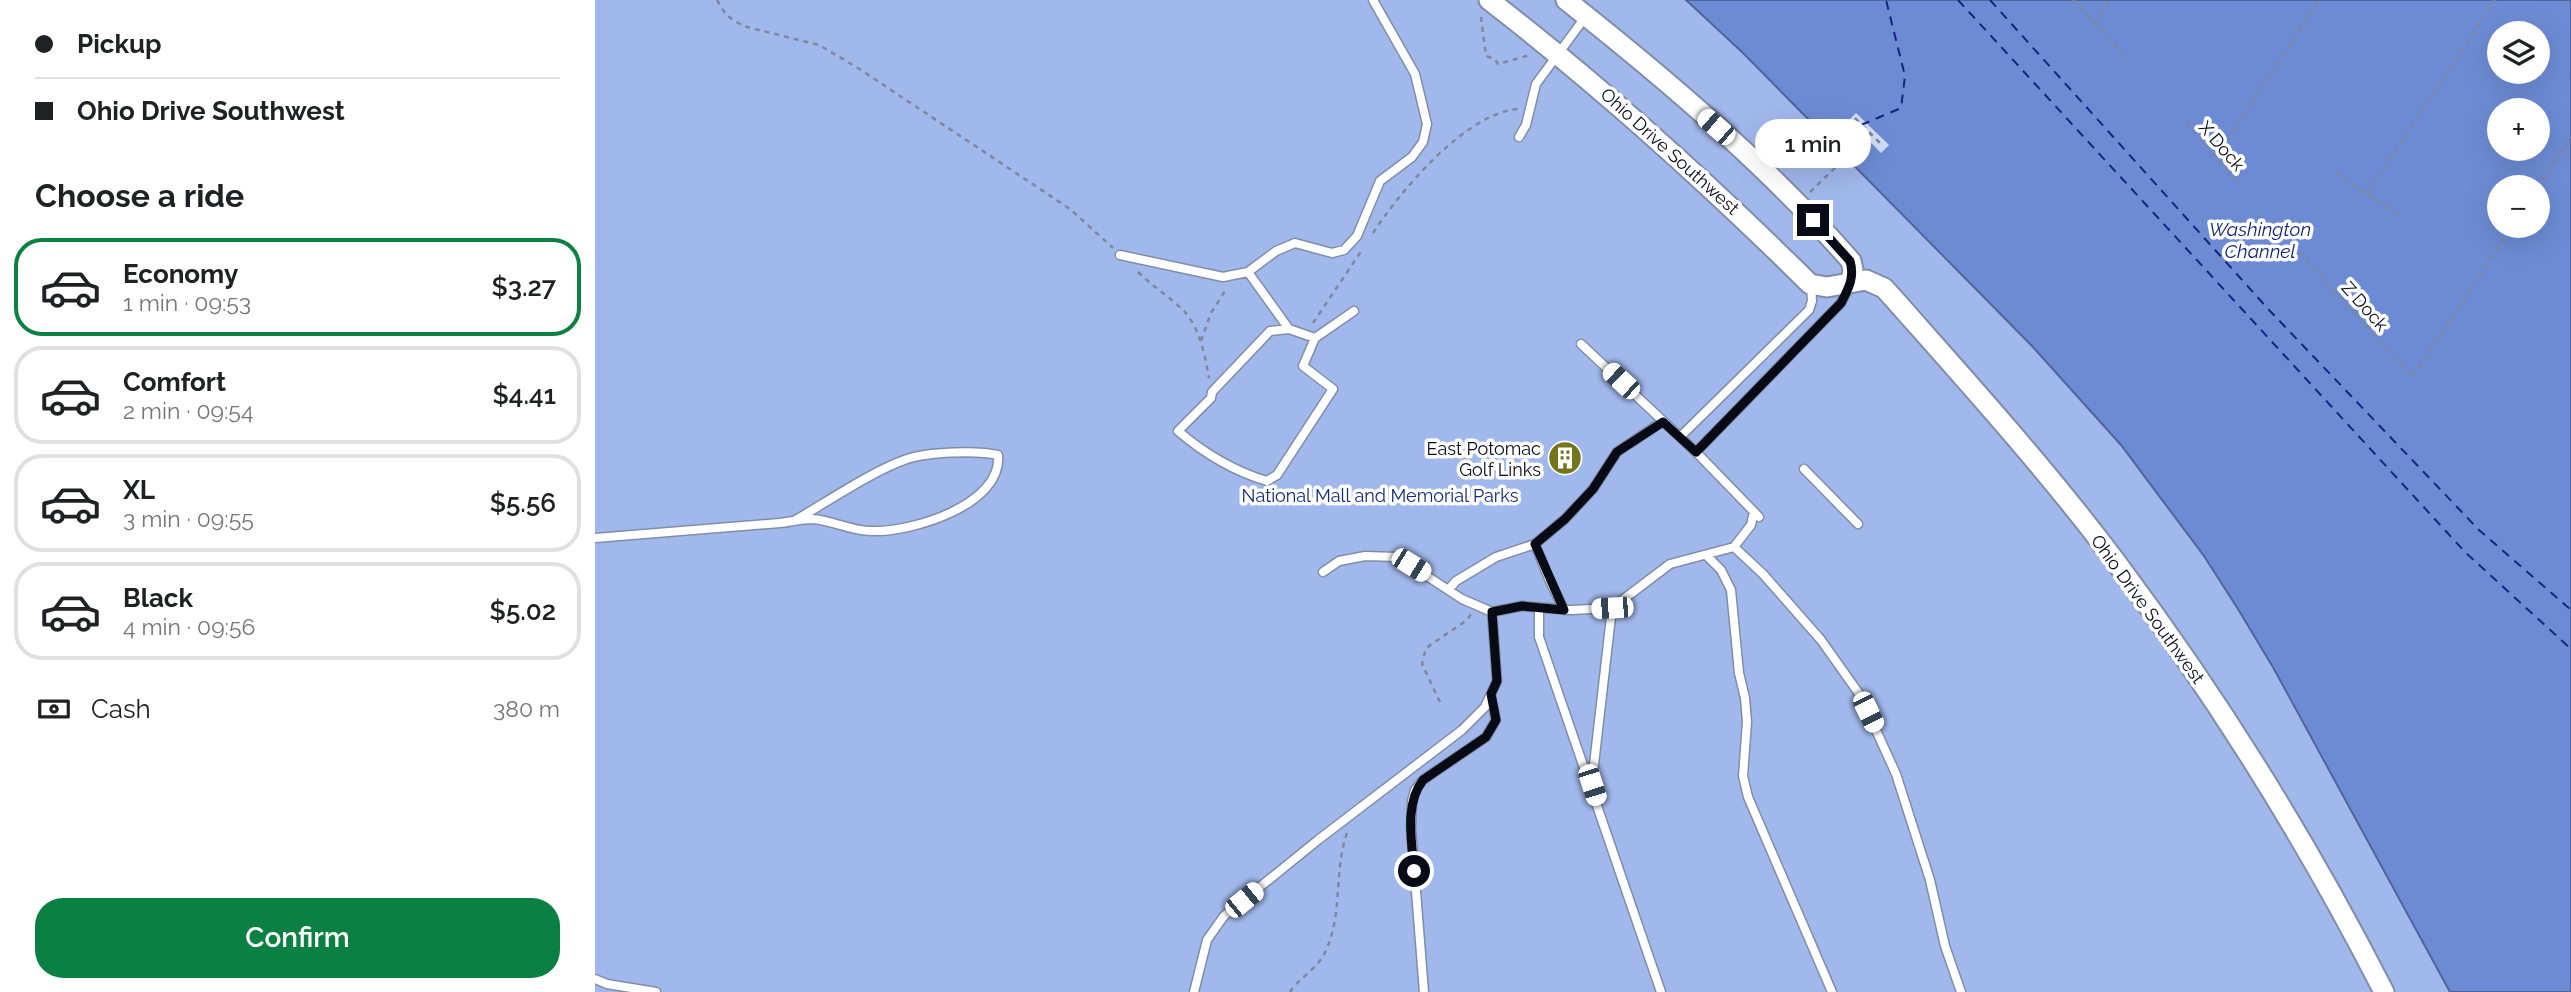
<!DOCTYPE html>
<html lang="en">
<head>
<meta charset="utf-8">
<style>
  body { margin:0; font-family:Raleway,sans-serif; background:#f2f2f2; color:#202124; height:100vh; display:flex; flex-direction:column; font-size:26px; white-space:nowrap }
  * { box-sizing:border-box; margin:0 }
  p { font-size:23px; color:#757577 }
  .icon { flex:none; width:38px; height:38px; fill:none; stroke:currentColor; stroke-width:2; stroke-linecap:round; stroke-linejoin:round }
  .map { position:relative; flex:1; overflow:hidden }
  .panel { display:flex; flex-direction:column; background:#fff; width:595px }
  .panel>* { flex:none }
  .hud { display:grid; align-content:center; height:154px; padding:0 35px; background:#fff }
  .fabs { position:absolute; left:1892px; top:21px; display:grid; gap:14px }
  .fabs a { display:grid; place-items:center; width:63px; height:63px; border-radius:50%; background:#fff; box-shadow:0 7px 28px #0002; font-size:35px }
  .end { position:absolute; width:32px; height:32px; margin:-16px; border:9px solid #080b15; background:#fff; box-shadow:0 0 0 4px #fff }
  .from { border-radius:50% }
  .bubble { position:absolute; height:49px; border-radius:24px; background:#fff; box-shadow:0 7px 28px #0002; font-size:23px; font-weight:600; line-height:49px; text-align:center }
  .car { position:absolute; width:21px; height:42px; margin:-21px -10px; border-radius:9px; box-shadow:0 0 5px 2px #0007; background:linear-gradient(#fff 24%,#345 0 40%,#fff 0 76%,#345 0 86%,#fff 0) }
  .hud b { display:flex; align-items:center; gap:24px; height:66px; font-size:26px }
  .hud b+b { border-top:2px solid #e0e0e0 }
  .hud i { width:18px; height:18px; background:#202124 }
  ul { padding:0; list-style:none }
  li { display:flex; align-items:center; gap:21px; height:98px; margin:0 14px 10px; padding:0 21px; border:4px solid #e0e0e0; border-radius:28px }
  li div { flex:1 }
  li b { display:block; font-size:26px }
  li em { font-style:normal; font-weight:600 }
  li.on { border-color:#0b8043 }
  li>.icon { width:63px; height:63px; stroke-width:1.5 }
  h2 { padding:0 35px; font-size:32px; line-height:84px }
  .pay { display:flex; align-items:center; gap:18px; height:77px; padding:0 35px; font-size:26px }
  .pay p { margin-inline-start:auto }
  .action { display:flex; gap:14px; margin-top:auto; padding:14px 35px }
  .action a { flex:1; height:80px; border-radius:28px; background:#0b8043; color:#fff; font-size:28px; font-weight:600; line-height:80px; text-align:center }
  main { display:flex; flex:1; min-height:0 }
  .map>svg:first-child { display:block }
  .green { fill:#a1b8ec }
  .water { fill:#6d8bd4; stroke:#4f659b; stroke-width:2; fill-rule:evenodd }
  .pier { fill:#d1defc }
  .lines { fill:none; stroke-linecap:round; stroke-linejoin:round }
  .ferry { stroke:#11277c; stroke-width:2; stroke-dasharray:9 7; stroke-linecap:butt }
  .service-casing { stroke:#818da7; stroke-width:11 }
  .tertiary-casing { stroke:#818da7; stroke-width:23 }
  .path { stroke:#7e879d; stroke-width:2.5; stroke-dasharray:5 5; stroke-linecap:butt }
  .service { stroke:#fff; stroke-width:8 }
  .tertiary { stroke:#fff; stroke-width:19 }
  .route { stroke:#080b15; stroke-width:9 }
  .labels { text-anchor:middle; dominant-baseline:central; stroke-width:7; stroke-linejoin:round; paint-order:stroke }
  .street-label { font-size:18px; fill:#080b15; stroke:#fff }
  .poi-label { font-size:18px; fill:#080b15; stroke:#fff; text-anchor:end }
  .park-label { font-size:18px; fill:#13297e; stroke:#fff }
  .water-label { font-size:19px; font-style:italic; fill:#11277c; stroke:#fff }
</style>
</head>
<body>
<main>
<section class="panel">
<div class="hud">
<b><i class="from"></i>Pickup</b>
<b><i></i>Ohio Drive Southwest</b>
</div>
<h2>Choose a ride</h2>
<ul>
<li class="on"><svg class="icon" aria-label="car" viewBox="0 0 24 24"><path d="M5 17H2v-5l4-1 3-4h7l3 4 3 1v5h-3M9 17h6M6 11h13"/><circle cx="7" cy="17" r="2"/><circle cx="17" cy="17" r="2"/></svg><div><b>Economy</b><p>1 min · 09:53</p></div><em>$3.27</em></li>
<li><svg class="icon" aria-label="car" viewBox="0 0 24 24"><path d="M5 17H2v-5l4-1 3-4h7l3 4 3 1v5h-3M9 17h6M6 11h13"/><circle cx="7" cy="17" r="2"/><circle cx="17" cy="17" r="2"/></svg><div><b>Comfort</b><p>2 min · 09:54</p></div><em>$4.41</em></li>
<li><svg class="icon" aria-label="car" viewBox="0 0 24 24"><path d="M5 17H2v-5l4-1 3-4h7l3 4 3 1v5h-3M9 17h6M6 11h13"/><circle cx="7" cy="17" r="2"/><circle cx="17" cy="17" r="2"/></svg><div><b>XL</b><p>3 min · 09:55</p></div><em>$5.56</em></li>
<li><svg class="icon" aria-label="car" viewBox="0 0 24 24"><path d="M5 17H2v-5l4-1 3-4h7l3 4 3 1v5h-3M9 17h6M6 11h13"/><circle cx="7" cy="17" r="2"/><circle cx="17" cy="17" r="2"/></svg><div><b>Black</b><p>4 min · 09:56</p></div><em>$5.02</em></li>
</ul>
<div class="pay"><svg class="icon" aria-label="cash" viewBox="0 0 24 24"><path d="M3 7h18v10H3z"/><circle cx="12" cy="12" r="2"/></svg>Cash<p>380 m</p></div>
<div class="action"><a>Confirm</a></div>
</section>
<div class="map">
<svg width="1976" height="992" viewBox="0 0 1976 992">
  <rect width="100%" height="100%" fill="#d1defc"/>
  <!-- green -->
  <path class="green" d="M0 0H1091L1147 52 1437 346 1526 445 1609 556 1643 609 1679 669 1855 992H0Z"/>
  <!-- water -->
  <path class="water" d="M1091 0H1976V992H1855L1679 669 1643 609 1609 556 1526 445 1437 346 1147 52ZM1904 33H1942V72H1904ZM1904 110H1942V149H1904ZM1904 187H1942V226H1904Z"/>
  <!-- pier -->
  <path class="pier" d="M1261 113 1294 145 1286 153 1254 120Z"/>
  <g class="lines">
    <!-- ferry -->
    <path class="ferry" d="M1363 0 1870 552 1976 649
      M1395 0 1675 311 1884 530 1976 610
      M1266 125 1306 108 1310 76 1291 0"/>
    <!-- service casing -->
    <g class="service-casing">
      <path id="service" d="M924 137 931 125 941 84 991 16
        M525 255 628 277 653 272 681 251 700 243 737 253 749 250 762 236 785 181 817 157 828 142 832 124 820 74 778 0
        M653 272 694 329
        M720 338 694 329 675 331 617 392 616 398 583 431C610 454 638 471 672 481L682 475 738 389 708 366 720 338 759 311
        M986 344 1101 452 1164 517
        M1085 437 1214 310 1217 301 1216 286
        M1101 452 1246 303 1255 285
        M1209 469 1263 524
        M0 538 185 523C195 522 206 519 217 519 237 520 256 531 276 531 315 533 408 505 403 455 382 450 333 452 312 459 277 471 232 502 199 521
        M940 544 954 579 969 610
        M1139 547 1156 525 1159 512
        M1111 555 1126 570 1136 590 1144 673 1150 698 1152 722 1148 776 1153 797 1237 992
        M728 572 744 561 770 556 803 557 867 599 897 612 927 606 976 610 1017 608 1075 564 1139 547 1168 574 1226 640 1265 695 1301 774 1335 880 1350 946 1366 992
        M854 589 861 581 901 557 940 544 970 519 998 489 1022 452 1068 421
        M944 607V637L1066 992
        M997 782 1017 608
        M0 979 12 984 61 992
        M599 992 612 940 629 916 723 840 867 730 890 707 902 681 897 612
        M829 992 816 828 817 801 820 790 828 780 891 737 901 720 896 696"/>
    </g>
    <!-- tertiary casing -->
    <g class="tertiary-casing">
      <path id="tertiary" d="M894 0C1008 88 1113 183 1215 284L1232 287 1271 280 1289 288 1299 299C1375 385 1452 470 1521 562 1622 697 1712 841 1789 992
        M971 0C1071 79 1172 165 1256 261L1258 270 1256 281"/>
    </g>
    <!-- path -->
    <path class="path" d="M122 0 131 15 148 26 224 45 263 68 475 209 518 248
      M1478 0 1530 55
      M886 17 891 56 900 59 903 64 935 55
      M1500 23 1515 0
      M1260 118 1288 146
      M1591 123 1645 185
      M1621 157 1724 0
      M1740 173 1802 214
      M1942 188 1976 137
      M1215 192 1275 134
      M1772 194 1900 0
      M778 233C806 190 871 113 923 109
      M1704 252 1818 377 1917 226
      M543 272C557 286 575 297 589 311 605 329 610 355 614 378
      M718 323 767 250
      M606 341 616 313 632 288
      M845 702 827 664 831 648 872 620 876 614
      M695 992C704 978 720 970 728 956 749 919 738 872 752 833"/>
    <!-- service -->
    <use href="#service" class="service"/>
    <!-- tertiary -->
    <use href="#tertiary" class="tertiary"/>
  </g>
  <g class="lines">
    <!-- route -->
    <path class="route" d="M819 871C817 841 809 805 828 780L891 737 901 720 896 694 902 681 897 612 927 606 969 610 940 544 970 519 998 489 1022 452 1068 422 1101 452 1246 303C1253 289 1260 278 1255 261L1218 220"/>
  </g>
  <!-- icons -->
  <defs>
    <g id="building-disc" transform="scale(1.75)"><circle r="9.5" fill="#73741b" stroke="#fff"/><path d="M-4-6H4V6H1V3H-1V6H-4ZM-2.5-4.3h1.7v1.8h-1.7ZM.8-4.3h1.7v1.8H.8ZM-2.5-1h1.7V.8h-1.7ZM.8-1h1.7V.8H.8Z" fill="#fff"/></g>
  </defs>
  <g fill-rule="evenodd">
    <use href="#building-disc" x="970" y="458"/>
  </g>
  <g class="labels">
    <!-- street labels -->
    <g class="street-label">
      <text transform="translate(1627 146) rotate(49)">X Dock</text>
      <text transform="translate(1075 151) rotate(42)">Ohio Drive Southwest</text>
      <text transform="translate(1770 306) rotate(48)">Z Dock</text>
      <text transform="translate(1553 609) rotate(54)">Ohio Drive Southwest</text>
    </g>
    <!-- poi labels -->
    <g class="poi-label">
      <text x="946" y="448">East Potomac<tspan x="946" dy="21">Golf Links</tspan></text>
    </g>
    <!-- park labels -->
    <g class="park-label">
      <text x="785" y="495">National Mall and Memorial Parks</text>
    </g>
    <!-- water labels -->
    <g class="water-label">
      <text x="1665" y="229">Washington<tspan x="1665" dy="22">Channel</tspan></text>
    </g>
  </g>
</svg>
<div class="fabs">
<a><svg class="icon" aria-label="layers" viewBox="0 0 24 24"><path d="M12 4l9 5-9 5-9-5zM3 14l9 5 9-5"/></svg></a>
<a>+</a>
<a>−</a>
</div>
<i class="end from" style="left:819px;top:871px"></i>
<i class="end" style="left:1218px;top:220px"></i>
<div class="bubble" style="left:1160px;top:119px;width:116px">1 min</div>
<i class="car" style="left:1121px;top:127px;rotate:311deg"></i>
<i class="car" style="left:1026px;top:381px;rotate:313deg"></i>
<i class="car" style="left:816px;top:565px;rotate:122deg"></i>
<i class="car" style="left:1017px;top:608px;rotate:267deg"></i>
<i class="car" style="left:1273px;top:712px;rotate:154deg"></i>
<i class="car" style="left:997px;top:785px;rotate:162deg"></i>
<i class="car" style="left:649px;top:900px;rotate:51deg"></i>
</div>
</main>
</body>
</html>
